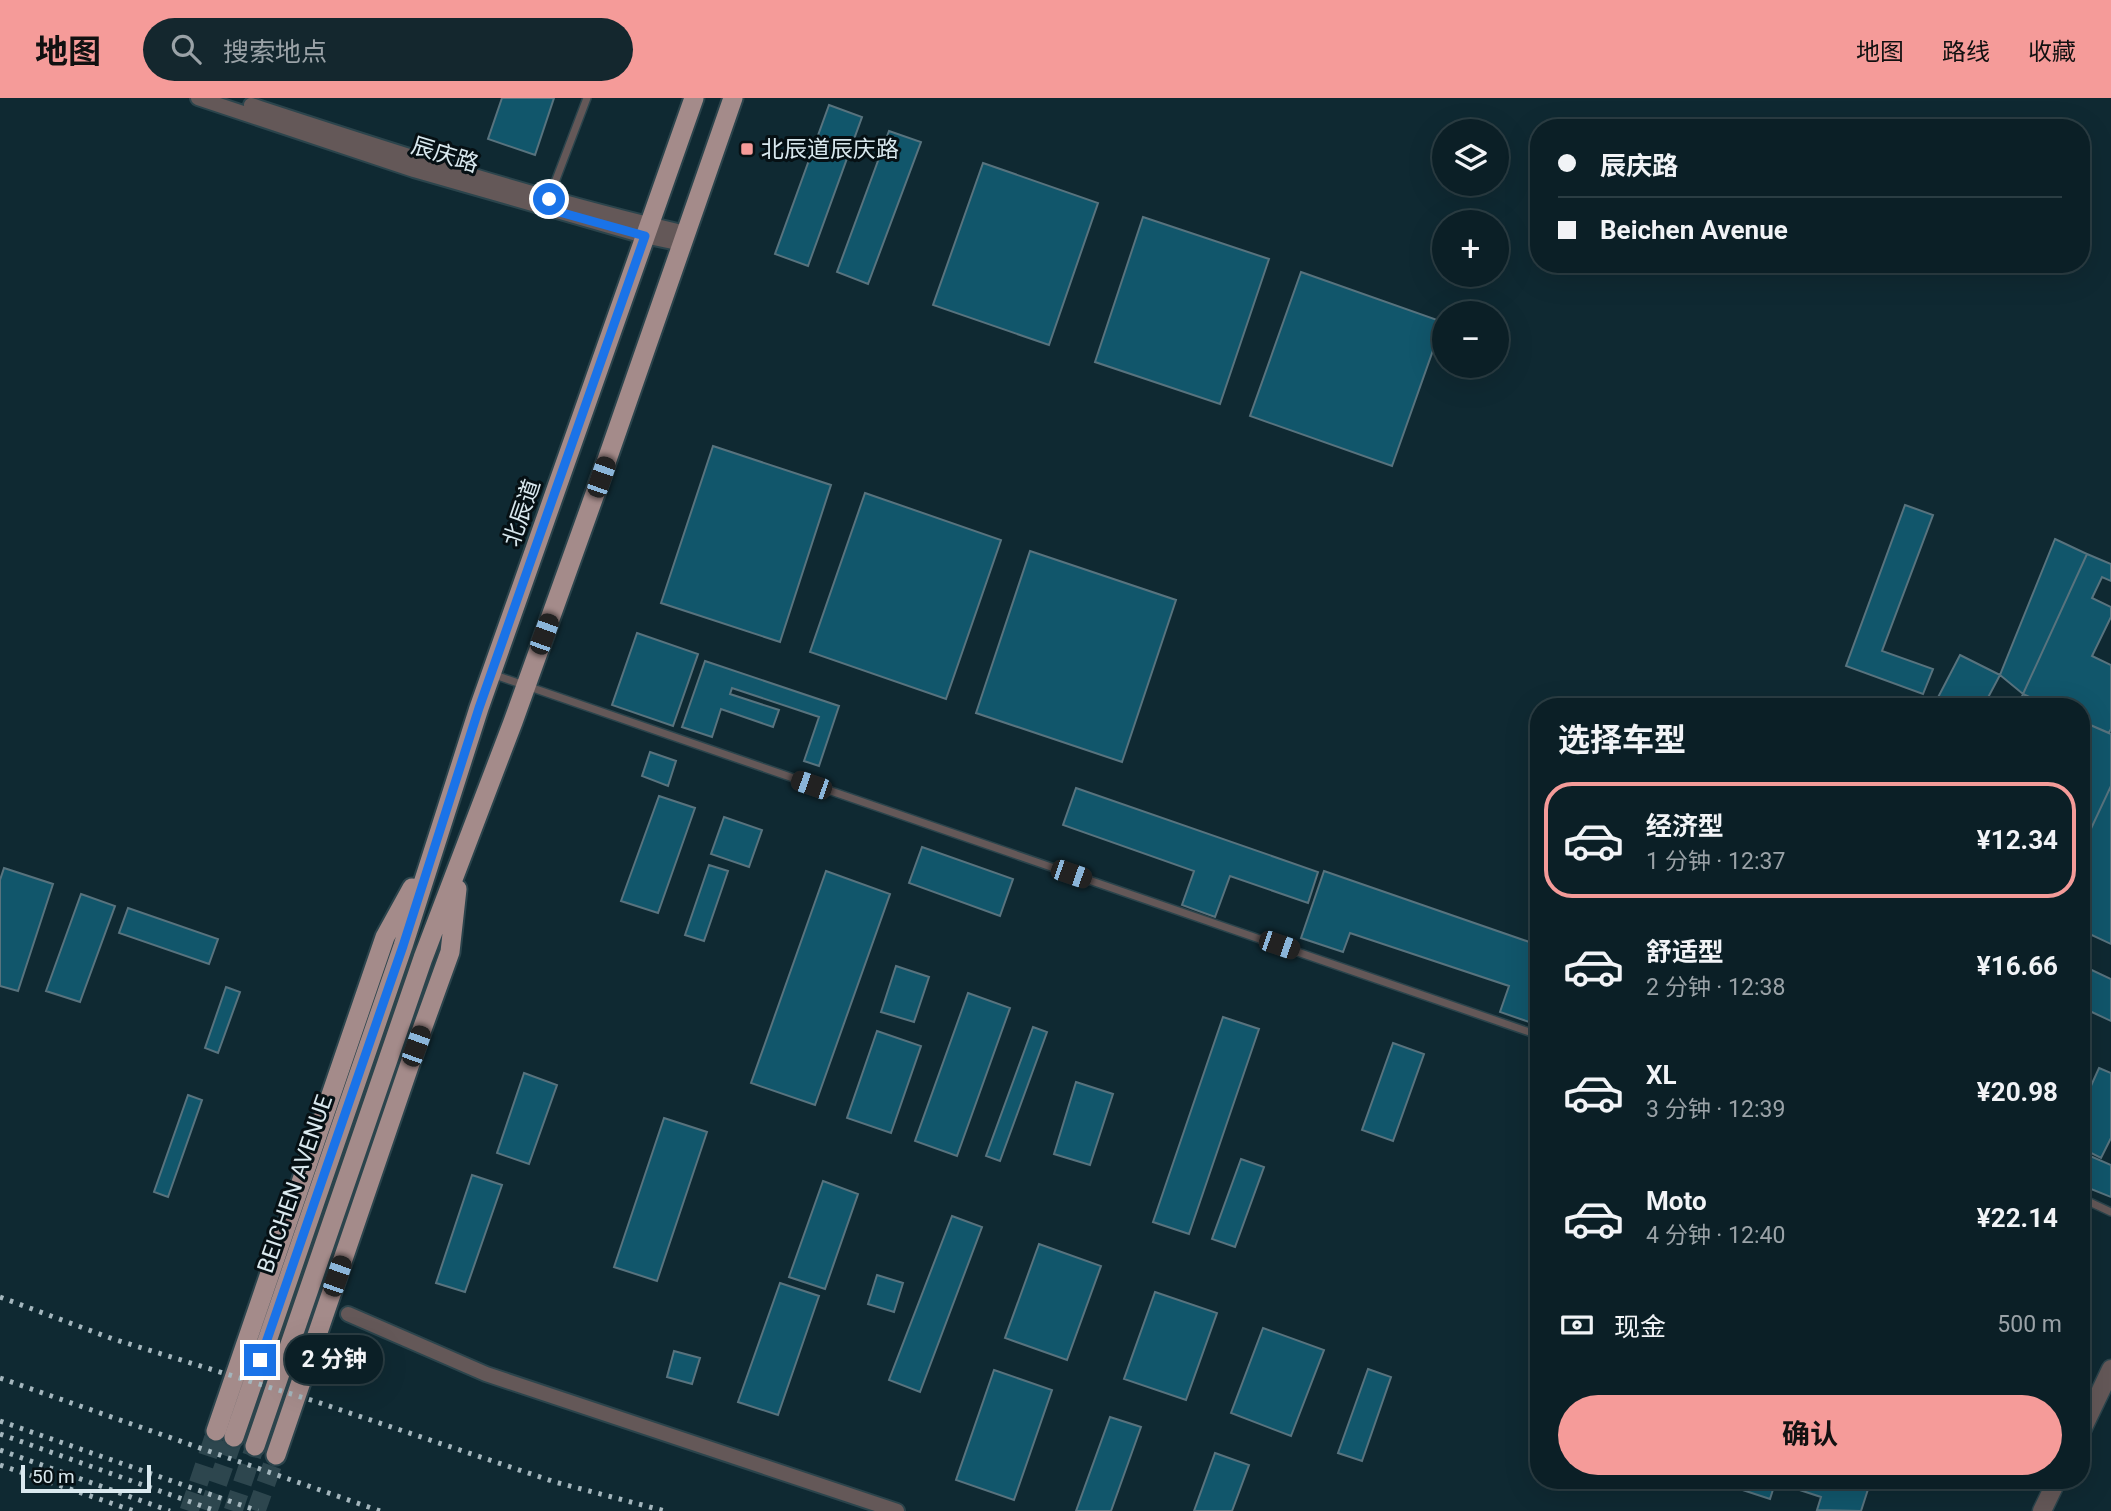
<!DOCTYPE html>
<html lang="zh">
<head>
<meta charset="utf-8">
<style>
  body { margin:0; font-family:Roboto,"Noto Sans SC",sans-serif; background:#14272e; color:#f1f3f6; height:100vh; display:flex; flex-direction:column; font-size:26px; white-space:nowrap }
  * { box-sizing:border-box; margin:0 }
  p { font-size:23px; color:#9aa2a7 }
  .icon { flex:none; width:38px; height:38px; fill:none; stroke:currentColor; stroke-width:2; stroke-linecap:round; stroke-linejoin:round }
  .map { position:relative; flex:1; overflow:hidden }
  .side { position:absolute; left:1530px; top:600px; width:560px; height:791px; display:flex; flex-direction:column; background:#0b1f26; border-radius:28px; box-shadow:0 7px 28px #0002,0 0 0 2px #2b3d43 }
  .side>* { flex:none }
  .guide { position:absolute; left:1530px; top:21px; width:560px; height:154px; border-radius:28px; box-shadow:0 7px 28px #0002,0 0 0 2px #2b3d43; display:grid; align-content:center; height:154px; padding:0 28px; background:#0b1f26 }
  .controls { position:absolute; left:1432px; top:21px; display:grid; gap:14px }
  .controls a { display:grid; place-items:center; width:77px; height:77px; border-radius:50%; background:#0b1f26; box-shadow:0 7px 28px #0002,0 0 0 2px #2b3d43; font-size:35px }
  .scale { position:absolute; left:21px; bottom:18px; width:130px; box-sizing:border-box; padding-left:7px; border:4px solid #dae9ef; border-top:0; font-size:19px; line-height:24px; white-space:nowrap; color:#dae9ef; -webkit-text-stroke:5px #061014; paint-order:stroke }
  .end { position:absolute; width:32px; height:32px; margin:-16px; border:9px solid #1a73e8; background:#fff; box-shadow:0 0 0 4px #fff }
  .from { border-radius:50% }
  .bubble { position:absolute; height:49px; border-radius:24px; background:#0b1f26; box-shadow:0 7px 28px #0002,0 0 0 2px #2b3d43; font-size:23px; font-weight:700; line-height:49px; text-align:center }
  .car { position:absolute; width:21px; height:42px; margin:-21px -10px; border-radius:9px; box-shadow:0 0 5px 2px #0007; background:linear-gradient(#222 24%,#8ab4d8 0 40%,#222 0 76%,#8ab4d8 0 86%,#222 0) }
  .guide b { display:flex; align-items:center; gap:24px; height:66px; font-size:26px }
  .guide b+b { border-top:2px solid #2b3d43 }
  .guide i { width:18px; height:18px; background:#f1f3f6 }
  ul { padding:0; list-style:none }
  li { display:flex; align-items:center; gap:21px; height:116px; margin:0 14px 10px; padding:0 14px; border:4px solid transparent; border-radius:28px }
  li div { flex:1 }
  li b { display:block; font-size:26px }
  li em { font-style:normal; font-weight:700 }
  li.on { border-color:#f59b99 }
  li>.icon { width:63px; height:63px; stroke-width:1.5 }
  h2 { padding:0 28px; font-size:32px; line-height:84px }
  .pay { display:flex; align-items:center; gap:18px; height:77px; padding:0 28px; font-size:26px }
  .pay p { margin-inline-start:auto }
  .button { display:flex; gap:14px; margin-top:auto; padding:14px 28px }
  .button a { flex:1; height:80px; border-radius:42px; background:#f59b99; color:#111; font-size:28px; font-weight:700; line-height:80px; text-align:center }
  header { display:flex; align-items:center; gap:42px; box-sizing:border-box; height:98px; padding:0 35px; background:#f59b99; color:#111 }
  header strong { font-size:33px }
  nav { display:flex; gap:38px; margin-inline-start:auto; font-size:24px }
  .search { width:490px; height:63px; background:#14272e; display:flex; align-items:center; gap:18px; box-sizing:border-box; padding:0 24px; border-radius:38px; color:#9aa2a7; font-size:26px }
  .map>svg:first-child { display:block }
  .building { fill:#11566b; stroke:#58737e; stroke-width:2 }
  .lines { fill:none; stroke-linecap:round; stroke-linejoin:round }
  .primary-tunnel { stroke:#2d464e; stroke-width:19; stroke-dasharray:19 10; stroke-linecap:butt }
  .service-casing { stroke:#2b444c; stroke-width:10 }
  .minor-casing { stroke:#2b444c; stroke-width:18 }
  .tertiary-casing { stroke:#2b444c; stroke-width:21 }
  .primary-casing { stroke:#2b444c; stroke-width:23 }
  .service { stroke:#645858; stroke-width:7 }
  .minor { stroke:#645858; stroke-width:14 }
  .tertiary { stroke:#645858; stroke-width:18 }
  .primary { stroke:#a48b8a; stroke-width:19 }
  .rail { stroke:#a4b6bd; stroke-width:5; stroke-dasharray:3.5 7; stroke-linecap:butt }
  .route { stroke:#1a73e8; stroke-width:9 }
  .poi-dot { fill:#f59b99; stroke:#061014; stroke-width:2.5 }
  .labels { text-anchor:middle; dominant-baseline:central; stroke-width:6; stroke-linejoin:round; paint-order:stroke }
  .poi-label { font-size:23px; fill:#dae9ef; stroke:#061014; text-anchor:start }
  .street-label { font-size:23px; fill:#dae9ef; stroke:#061014 }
</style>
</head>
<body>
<header>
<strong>地图</strong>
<div class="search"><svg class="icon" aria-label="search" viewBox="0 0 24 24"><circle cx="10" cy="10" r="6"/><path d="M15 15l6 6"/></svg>搜索地点</div>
<nav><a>地图</a><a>路线</a><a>收藏</a></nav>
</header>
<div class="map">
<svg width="2111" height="1413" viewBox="0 0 2111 1413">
  <rect width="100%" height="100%" fill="#0f2932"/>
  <!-- building -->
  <path class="building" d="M502 0H554L535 57 488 41Z
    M829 7 862 19 808 168 775 156Z
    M889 33 921 44 868 186 837 174Z
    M983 65 1098 105 1049 247 933 207Z
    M1143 119 1269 161 1220 306 1095 264Z
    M1301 174 1443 224 1392 368 1250 318Z
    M713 348 831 387 780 544 661 505Z
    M865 395 1001 442 946 601 810 554Z
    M1905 407 1933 417 1882 553 1933 571 1923 596 1846 568Z
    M2055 441 2087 456 2023 596 2000 577Z
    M1030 453 1176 502 1122 664 976 615Z
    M2087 456 2111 466V483L2102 479 2092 500 2111 509V519L2092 558 2111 567V631L2109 635 2081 623V609H2051L2023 596Z
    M637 535 698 556 673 628 612 607Z
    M1960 557 2000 577 1983 609H1933Z
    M705 563 839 608 819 668 804 663 819 619 732 590 730 596 779 612 773 629 721 611 712 639 682 629Z
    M2023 596 2051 609H2017Z
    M2081 623 2111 636V688L2081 752Z
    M650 654 676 663 668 688 642 678Z
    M2111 688V846L2081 832V752Z
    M1076 690 1318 774 1308 805 1230 778 1215 819 1182 807 1194 773 1063 727Z
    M659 698 695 710 658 815 621 803Z
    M724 719 762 732 749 769 711 756Z
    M922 749 1013 781 1000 818 909 785Z
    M709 767 728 773 704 843 685 837Z
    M4 770 53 786 18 893 0 888V782Z
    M826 773 890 796 815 1007 751 985Z
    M1324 773 1538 847V927L1500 914 1509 888 1350 835 1343 854 1301 840Z
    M81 796 115 808 80 904 46 893Z
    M128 810 218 841 209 866 119 835Z
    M2081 867 2111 881V923L2081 909Z
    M896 868 929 879 914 924 881 914Z
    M226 889 240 894 218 955 205 950Z
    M968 895 1010 910 957 1058 915 1043Z
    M1223 919 1259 931 1189 1136 1153 1124Z
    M1033 929 1047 934 1000 1063 986 1058Z
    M877 933 921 948 891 1035 847 1020Z
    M1393 945 1424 956 1393 1043 1362 1032Z
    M2099 970 2111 975V1040L2101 1060 2081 1050V985L2090 990Z
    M524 975 557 987 529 1066 497 1055Z
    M1076 984 1113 996 1090 1067 1054 1056Z
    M188 997 202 1002 168 1099 154 1094Z
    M664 1020 707 1034 657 1183 614 1169Z
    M2081 1054 2111 1067V1099L2081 1087Z
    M1241 1061 1264 1069 1235 1149 1212 1141Z
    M472 1077 502 1087 465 1194 436 1185Z
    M823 1083 858 1096 825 1191 789 1179Z
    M952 1118 982 1129 920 1294 889 1282Z
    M1039 1146 1101 1168 1067 1262 1005 1240Z
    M877 1177 903 1185 894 1214 868 1206Z
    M780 1185 819 1198 778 1317 738 1304Z
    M1155 1194 1217 1215 1186 1302 1124 1281Z
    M1263 1230 1324 1252 1291 1338 1231 1315Z
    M674 1253 700 1260 692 1286 667 1279Z
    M1368 1271 1391 1279 1362 1363 1338 1355Z
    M994 1272 1052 1292 1014 1402 956 1382Z
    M1110 1319 1141 1329 1111 1413H1076Z
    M1215 1355 1249 1367 1232 1413H1194Z
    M1712 1382H1776L1770 1401Z
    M1776 1382H1871L1861 1413 1817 1412 1821 1399 1775 1384Z"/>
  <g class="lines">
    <!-- primary-tunnel -->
    <path class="primary-tunnel" d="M189 1413 216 1333
      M208 1413 234 1339
      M233 1413 255 1348
      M256 1413 276 1357"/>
    <!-- service casing -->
    <g class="service-casing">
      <path id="service" d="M549 100 587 0
        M492 576 1538 937
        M2081 1100 2111 1114"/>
    </g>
    <!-- minor casing -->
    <g class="minor-casing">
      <path id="minor" d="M198 0 414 72 644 138 682 146
        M251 7C395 54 538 101 686 135
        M348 1216 486 1276 897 1413"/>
    </g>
    <!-- tertiary casing -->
    <g class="tertiary-casing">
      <path id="tertiary" d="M2081 1334 2111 1271
        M2042 1413 2057 1382"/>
    </g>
    <!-- primary casing -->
    <g class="primary-casing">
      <path id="primary" d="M216 1333 385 839 412 790
        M234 1339 403 848 479 610 694 0
        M255 1348 423 860 513 624 601 379 733 0
        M276 1357 416 948 450 854 457 791"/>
    </g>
    <!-- service -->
    <use href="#service" class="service"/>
    <!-- minor -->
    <use href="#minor" class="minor"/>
    <!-- tertiary -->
    <use href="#tertiary" class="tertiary"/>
    <!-- primary -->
    <use href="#primary" class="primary"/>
    <!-- rail -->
    <path class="rail" d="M0 1199 113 1241 314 1303 555 1384 665 1413
      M0 1280 380 1413
      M0 1323 258 1413
      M0 1336 216 1413
      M0 1352 170 1413
      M0 1367 134 1413"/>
  </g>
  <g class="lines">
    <!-- route -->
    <path class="route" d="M260 1262 403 848 479 610 645 138 545 110 549 101"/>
  </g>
  <!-- markers -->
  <rect class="poi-dot" x="740" y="44" width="14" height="14" rx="3.5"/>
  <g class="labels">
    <!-- poi labels -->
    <g class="poi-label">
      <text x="761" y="51">北辰道辰庆路</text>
    </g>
    <!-- street labels -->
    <g class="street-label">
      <text transform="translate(445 57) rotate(17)">辰庆路</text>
      <text transform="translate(522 415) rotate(-71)">北辰道</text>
      <text transform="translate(295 1086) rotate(-71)">BEICHEN AVENUE</text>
    </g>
  </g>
</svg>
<div class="controls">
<a><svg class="icon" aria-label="layers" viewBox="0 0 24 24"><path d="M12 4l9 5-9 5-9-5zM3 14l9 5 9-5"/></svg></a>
<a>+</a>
<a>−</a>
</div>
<div class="scale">50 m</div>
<i class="end from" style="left:549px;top:101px"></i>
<i class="end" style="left:260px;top:1262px"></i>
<div class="bubble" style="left:285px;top:1237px;width:98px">2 分钟</div>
<i class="car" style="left:601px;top:379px;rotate:19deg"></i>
<i class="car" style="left:544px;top:536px;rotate:20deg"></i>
<i class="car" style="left:811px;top:687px;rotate:289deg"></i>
<i class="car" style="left:1071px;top:776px;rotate:109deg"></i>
<i class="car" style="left:1279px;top:847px;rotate:109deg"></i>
<i class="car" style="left:416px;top:948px;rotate:20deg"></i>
<i class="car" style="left:337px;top:1178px;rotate:19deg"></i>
<div class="guide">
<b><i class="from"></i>辰庆路</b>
<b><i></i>Beichen Avenue</b>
</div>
<section class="side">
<h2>选择车型</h2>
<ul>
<li class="on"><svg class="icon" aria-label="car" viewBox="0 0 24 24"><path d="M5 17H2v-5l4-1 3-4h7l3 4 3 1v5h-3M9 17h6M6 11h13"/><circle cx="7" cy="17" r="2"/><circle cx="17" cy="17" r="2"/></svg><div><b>经济型</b><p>1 分钟 · 12:37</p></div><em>¥12.34</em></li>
<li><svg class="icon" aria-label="car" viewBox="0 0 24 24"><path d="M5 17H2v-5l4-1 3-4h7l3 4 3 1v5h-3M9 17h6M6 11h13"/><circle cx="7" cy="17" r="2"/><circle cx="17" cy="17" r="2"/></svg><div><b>舒适型</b><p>2 分钟 · 12:38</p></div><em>¥16.66</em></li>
<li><svg class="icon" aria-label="car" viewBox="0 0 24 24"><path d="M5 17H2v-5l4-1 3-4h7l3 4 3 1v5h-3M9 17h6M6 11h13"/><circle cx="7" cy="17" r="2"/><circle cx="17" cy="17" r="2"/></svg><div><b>XL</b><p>3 分钟 · 12:39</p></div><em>¥20.98</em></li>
<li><svg class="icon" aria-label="car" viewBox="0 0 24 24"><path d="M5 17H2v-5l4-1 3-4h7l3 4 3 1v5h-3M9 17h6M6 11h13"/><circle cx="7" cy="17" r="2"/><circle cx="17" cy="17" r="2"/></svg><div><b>Moto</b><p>4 分钟 · 12:40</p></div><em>¥22.14</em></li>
</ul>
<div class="pay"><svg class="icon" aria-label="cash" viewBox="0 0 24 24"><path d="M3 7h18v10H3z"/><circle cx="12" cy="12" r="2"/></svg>现金<p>500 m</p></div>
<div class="button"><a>确认</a></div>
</section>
</div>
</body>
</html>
